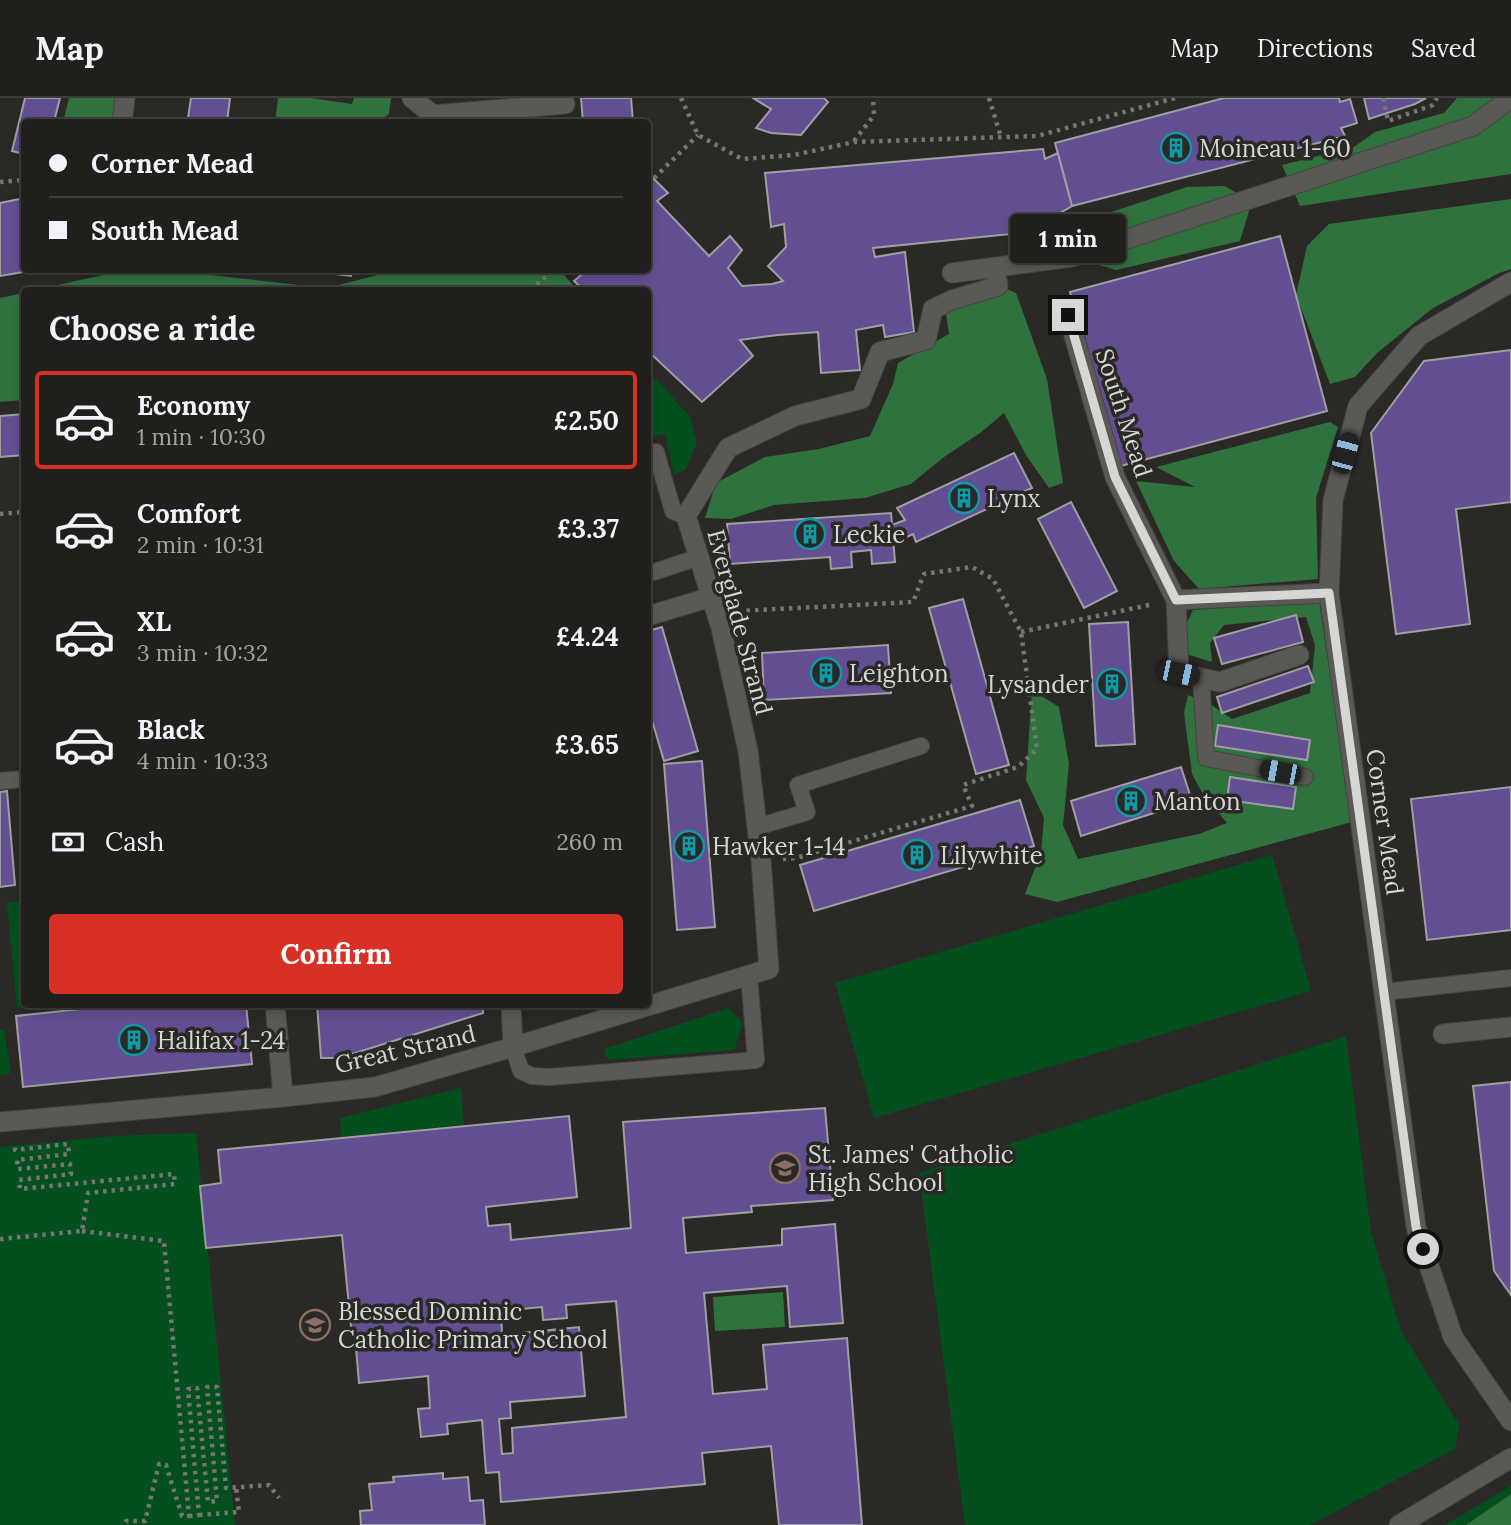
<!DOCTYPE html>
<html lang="en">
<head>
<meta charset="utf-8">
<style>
  body { margin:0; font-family:Lora,serif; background:#282725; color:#f1f3f6; height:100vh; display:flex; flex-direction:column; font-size:26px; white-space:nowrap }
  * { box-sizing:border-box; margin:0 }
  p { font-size:23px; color:#a2a2a3 }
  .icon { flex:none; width:38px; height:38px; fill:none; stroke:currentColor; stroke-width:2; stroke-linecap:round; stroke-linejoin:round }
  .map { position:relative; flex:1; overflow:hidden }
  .panel { position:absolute; left:21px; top:189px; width:630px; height:721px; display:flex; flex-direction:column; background:#201f1c; border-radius:7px; box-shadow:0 4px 10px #0003,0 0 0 2px #3d3d3b }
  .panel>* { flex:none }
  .guide { position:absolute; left:21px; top:21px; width:630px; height:154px; border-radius:7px; box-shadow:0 4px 10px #0003,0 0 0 2px #3d3d3b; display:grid; align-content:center; height:154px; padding:0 28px; background:#201f1c }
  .end { position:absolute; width:32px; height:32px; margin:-16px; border:9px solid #d6d6d4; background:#111; box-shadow:0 0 0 4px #111 }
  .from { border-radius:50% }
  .bubble { position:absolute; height:49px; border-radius:7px; background:#201f1c; box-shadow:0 4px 10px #0003,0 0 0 2px #3d3d3b; font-size:23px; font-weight:700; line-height:49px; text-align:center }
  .car { position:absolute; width:21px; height:42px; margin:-21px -10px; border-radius:9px; box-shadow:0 0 5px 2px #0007; background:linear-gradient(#222 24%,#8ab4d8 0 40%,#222 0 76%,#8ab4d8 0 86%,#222 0) }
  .guide b { display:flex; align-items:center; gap:24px; height:66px; font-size:26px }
  .guide b+b { border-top:2px solid #3d3d3b }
  .guide i { width:18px; height:18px; background:#f1f3f6 }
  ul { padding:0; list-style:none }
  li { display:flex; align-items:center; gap:21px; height:98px; margin:0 14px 10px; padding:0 14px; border:4px solid transparent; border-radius:7px }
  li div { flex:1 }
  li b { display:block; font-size:26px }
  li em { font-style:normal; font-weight:700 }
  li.active { border-color:#d93025 }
  li>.icon { width:63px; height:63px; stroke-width:1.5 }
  h2 { padding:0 28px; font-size:32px; line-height:84px }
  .pay { display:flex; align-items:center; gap:18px; height:77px; padding:0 28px; font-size:26px }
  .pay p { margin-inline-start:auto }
  .button { display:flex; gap:14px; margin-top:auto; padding:14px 28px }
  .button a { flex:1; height:80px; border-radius:7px; background:#d93025; color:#fff; font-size:28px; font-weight:700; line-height:80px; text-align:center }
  header { display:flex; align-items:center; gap:42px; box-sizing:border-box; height:98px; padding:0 35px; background:#201f1c; border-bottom:2px solid #3d3d3b }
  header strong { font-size:33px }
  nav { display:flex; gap:38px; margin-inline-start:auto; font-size:24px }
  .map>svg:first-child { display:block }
  .green { fill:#044f1e }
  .forest { fill:#2f723e }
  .building { fill:#634e92; stroke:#9f9ea2; stroke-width:2; fill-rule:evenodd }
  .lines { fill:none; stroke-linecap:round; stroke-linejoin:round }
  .service-casing { stroke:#464542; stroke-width:18 }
  .minor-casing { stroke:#464542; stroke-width:21 }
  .tertiary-casing { stroke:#464542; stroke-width:21 }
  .path { stroke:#767572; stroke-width:4.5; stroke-dasharray:3.5 5; stroke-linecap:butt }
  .service { stroke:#5a5956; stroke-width:16 }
  .minor { stroke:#5a5956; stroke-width:19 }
  .tertiary { stroke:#5a5956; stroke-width:19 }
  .route { stroke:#d6d6d4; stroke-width:9 }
  .labels { text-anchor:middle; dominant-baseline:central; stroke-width:7; stroke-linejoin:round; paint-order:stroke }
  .poi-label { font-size:24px; fill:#d6d6d4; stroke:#2a2926; text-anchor:start }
  .street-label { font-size:24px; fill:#d6d6d4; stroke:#2a2926 }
</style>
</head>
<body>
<header>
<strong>Map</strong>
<nav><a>Map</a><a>Directions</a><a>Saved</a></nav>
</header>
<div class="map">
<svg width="1511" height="1427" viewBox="0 0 1511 1427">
  <rect width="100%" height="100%" fill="#2a2926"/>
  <!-- green -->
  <path class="green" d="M648 272 690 319 697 345 686 371 674 377 665 336 648 340Z
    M1272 757 1311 893 874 1020 835 885Z
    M24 803V906L50 907 17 910 7 805Z
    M729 910 743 926 734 952 608 962 604 951Z
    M4 931 11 975 0 977V932Z
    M1346 938 1371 1134 1401 1233 1459 1327 1455 1351 1310 1427H965L919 1075Z
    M461 990 464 1027 341 1039 340 1020Z
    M196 1035 235 1427H0V1049L113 1038Z
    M1511 1388V1396L1466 1427H1445Z"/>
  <!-- forest -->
  <path class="forest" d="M69 0H118L114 24H63Z
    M278 0H311L352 6 354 0H391L389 16 379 24H275Z
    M1457 0H1511V76L1300 108 1282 67 1354 49 1375 34 1444 15Z
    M1224 88 1252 103 1240 143 1116 172 1072 159 1081 124 1187 89Z
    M1511 101V171L1499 175 1433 210 1377 255 1355 279 1330 286 1296 197 1307 148 1329 126Z
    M126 172 192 175 327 190 397 172H560L577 192H35Z
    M1004 190 1016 195 1047 281 1063 385 1049 390 1026 357 1004 315 980 335 944 359 911 386 865 400 774 407 731 421 705 420 716 385 765 359 819 351 870 338 893 286 898 265 949 236 945 209Z
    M24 195V302L0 304V200Z
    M1330 324 1338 329 1316 400 1318 481 1199 491 1174 463 1136 383 1195 389 1156 369Z
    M1319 502 1352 724 1057 804 1025 796 1041 755 1044 720 1026 682 1032 592 1059 609 1069 666 1063 727 1078 761 1199 736 1227 725 1204 698 1192 676 1184 615 1188 597 1213 608 1232 621 1310 595 1315 547 1306 519 1224 527 1210 545 1212 564 1189 557 1184 531 1193 512Z
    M783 1194 785 1229 715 1233 713 1199Z
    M1511 1396V1427H1466Z"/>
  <!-- building -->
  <path class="building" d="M25 0H60L54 24H24V56L12 53Z
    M191 0H230L227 24 188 20Z
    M581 0H631L633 24H583Z
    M753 0H824L828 4 801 37 771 35 756 30 771 11Z
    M1224 0H1339L1340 4 1350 1 1357 25 1341 30 1345 38 1072 108 1055 45Z
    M1364 0H1426L1415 6 1369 21Z
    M1043 51 1045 61 1058 55 1072 108 1050 121 1051 132 873 150 875 159 905 154 914 234 885 239 883 227 856 232 860 272 821 275 818 234 778 237 740 242 753 258 702 304 648 253V192H584L574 183 587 172H648V87L653 80 668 95 657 103 709 158 730 138 742 152 728 170 742 188 772 186 783 183 768 168 786 149 784 126 771 129 765 75Z
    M24 100V172H35L0 178V105Z
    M1280 138 1327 313 1117 369 1070 194Z
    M302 172H352L351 178Z
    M1511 252V404L1456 411 1470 526 1396 536 1371 335 1424 263Z
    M24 316V357L0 359V318Z
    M1014 355 1032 390 916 444 913 436 893 445 892 427 905 422 897 410Z
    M1071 404 1117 493 1084 510 1038 421Z
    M891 415 895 464 872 466 871 452 851 454 852 469 831 471 830 459 730 466 727 426Z
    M963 501 1009 667 976 676 929 510Z
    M1296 517 1303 544 1222 566 1214 540Z
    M1128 524 1135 646 1096 648 1089 526Z
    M662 529 698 653 664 663 648 609V533Z
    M888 547 891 595 764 602 762 555Z
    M1308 568 1314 584 1222 615 1217 599Z
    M1218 627 1310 642 1307 662 1215 648Z
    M702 663 715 829 677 832 664 666Z
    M1181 669 1192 703 1081 738 1071 703Z
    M1230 679 1296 689 1293 711 1227 702Z
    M1511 689V832L1427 842 1411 701Z
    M7 693 15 787 0 789V694Z
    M1020 702 1034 748 814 813 800 767Z
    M128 906H246L252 966 23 989 16 918Z
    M317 906H483V915L339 960H321Z
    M1511 984V1197L1494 1173 1473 988Z
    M825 1010 833 1102 751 1108 752 1114 683 1120 686 1155 782 1147V1131L835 1126 843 1225 790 1229 787 1188 704 1195 713 1296 767 1291 763 1247 847 1240 862 1427H779L771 1348 702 1355 705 1386 501 1404 499 1374 486 1375 482 1322 447 1326 448 1336 421 1339 418 1311 430 1310 428 1278 359 1285 355 1238 352 1239 342 1137 206 1150 200 1088 221 1085 218 1052 569 1018 577 1099 486 1109 488 1128 510 1126 511 1142 631 1130 623 1024ZM616 1203 626 1319 512 1330 513 1355 502 1356 499 1321 511 1320 510 1304 585 1298 579 1229 502 1237 501 1213 542 1209 543 1222 567 1220 566 1207Z
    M443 1375V1381L468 1379 470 1403 483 1402 485 1427H361L360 1413 372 1412 369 1386 394 1384 393 1379Z"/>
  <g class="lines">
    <!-- service casing -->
    <g class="service-casing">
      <path id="service" d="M648 357 656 354 673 413 686 418
        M648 476 699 459
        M1201 580 1206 660 1305 679
        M0 683 24 681
        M757 729 807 714 798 687 921 648
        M1384 894 1511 880
        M513 949 521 973 532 978 550 979 756 962 749 877"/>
    </g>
    <!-- minor casing -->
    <g class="minor-casing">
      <path id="minor" d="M412 0 433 17 565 6
        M122 24 125 0
        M952 175 1072 159 1473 28 1511 0
        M1511 184 1419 238 1358 308 1333 402 1329 495 1416 1129 1453 1239 1511 1323
        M1068 217 1115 379 1176 502 1179 575 1220 584 1299 557
        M1176 502 1329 495
        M648 518 711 499
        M275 906 283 999
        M511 906 513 949
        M1443 936 1511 929
        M0 1024 283 999 375 989 513 949 769 871 761 762 748 653 721 530 686 418 728 350 795 318 861 301 880 254 926 242 933 211 952 202 998 188 995 169"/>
    </g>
    <!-- tertiary casing -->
    <g class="tertiary-casing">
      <path id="tertiary" d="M1399 1427 1511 1360"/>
    </g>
    <!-- path -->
    <path class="path" d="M681 0 698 37 742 61 794 57 854 44 1037 38 1175 0
      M989 0 1001 39
      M1383 0 1388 23 1433 7 1437 0
      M854 43 874 17 873 0
      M0 84 24 82
      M648 86 698 37
      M530 192 554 172
      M0 416 24 414
      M738 513 913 504 924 476 972 469 993 481 1021 534 1037 651 1018 669 963 687 972 708 796 760 783 761
      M1021 534 1154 506
      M82 1133 164 1143 189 1418H182L166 1367 159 1366 145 1423H126L125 1427
      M0 1141 82 1133 88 1095 175 1086 174 1076 20 1091 19 1082 71 1076 70 1066 18 1071 17 1062 69 1056 68 1046 15 1052V1045
      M199 1417 239 1414 236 1389
      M189 1418 199 1417 188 1291 197 1290 208 1404 217 1403 207 1289H217L226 1390 269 1387 279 1400"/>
    <!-- service -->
    <use href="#service" class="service"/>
    <!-- minor -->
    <use href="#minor" class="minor"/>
    <!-- tertiary -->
    <use href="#tertiary" class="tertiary"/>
  </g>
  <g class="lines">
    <!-- route -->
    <path class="route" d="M1068 217 1115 379 1176 502 1329 495 1416 1129 1423 1151"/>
  </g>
  <!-- icons -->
  <defs>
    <g id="building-ring" transform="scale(1.575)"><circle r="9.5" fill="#2a2926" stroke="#0f9aa8" stroke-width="1.5"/><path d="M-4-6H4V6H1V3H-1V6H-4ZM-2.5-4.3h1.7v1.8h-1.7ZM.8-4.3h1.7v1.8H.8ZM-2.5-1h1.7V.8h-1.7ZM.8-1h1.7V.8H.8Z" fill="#0f9aa8"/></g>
    <g id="school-ring" transform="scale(1.575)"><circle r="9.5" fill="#2a2926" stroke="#8d6e63" stroke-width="1.5"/><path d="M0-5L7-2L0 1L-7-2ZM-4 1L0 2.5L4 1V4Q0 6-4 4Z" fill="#8d6e63"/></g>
  </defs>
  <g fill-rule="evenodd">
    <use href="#building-ring" x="1176" y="50"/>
    <use href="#building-ring" x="964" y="400"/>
    <use href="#building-ring" x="810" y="436"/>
    <use href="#building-ring" x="826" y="575"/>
    <use href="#building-ring" x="1112" y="586"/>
    <use href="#building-ring" x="1131" y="703"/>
    <use href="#building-ring" x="689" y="748"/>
    <use href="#building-ring" x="917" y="757"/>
    <use href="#building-ring" x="134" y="942"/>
    <use href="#school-ring" x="785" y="1070"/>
    <use href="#school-ring" x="315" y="1227"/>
  </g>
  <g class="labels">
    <!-- poi labels -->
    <g class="poi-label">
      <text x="1199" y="50">Moineau 1-60</text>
      <text x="987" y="400">Lynx</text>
      <text x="833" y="436">Leckie</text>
      <text x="849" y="575">Leighton</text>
      <text x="1089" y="586" text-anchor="end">Lysander</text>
      <text x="1154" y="703">Manton</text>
      <text x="712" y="748">Hawker 1-14</text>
      <text x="940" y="757">Lilywhite</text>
      <text x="157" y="942">Halifax 1-24</text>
      <text x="808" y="1056">St. James' Catholic<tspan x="808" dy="28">High School</tspan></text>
      <text x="338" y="1213">Blessed Dominic<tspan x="338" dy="28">Catholic Primary School</tspan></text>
    </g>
    <!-- street labels -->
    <g class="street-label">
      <text transform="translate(1124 315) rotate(72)">South Mead</text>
      <text transform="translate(740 524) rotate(75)">Everglade Strand</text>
      <text transform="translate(1385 724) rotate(82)">Corner Mead</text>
      <text transform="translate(405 951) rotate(-13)">Great Strand</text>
    </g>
  </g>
</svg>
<i class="end from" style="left:1423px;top:1151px"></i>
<i class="end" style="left:1068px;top:217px"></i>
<div class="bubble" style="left:1010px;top:116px;width:116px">1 min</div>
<i class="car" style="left:1345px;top:355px;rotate:15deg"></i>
<i class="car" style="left:1179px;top:575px;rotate:102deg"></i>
<i class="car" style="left:1280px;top:674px;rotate:281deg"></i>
<div class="guide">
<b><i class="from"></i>Corner Mead</b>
<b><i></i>South Mead</b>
</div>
<section class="panel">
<h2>Choose a ride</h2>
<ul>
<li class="active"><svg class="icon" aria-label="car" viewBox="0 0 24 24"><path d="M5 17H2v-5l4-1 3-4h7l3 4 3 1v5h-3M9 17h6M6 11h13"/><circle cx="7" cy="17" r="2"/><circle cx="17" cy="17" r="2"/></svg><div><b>Economy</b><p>1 min · 10:30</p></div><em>£2.50</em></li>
<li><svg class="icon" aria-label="car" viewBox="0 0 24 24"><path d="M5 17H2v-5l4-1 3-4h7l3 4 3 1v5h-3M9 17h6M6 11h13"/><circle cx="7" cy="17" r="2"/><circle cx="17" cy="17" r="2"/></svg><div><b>Comfort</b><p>2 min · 10:31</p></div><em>£3.37</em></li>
<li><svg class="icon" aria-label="car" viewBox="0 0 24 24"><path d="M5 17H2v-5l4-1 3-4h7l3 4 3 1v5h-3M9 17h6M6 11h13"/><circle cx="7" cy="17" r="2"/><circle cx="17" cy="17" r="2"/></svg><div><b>XL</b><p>3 min · 10:32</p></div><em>£4.24</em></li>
<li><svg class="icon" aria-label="car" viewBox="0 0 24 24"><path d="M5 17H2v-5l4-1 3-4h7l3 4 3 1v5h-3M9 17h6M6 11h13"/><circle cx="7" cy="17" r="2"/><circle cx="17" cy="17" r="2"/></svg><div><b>Black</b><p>4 min · 10:33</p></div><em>£3.65</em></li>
</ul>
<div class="pay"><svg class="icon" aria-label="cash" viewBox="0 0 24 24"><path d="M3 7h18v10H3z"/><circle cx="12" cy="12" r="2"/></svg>Cash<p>260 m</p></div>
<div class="button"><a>Confirm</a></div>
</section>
</div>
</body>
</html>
